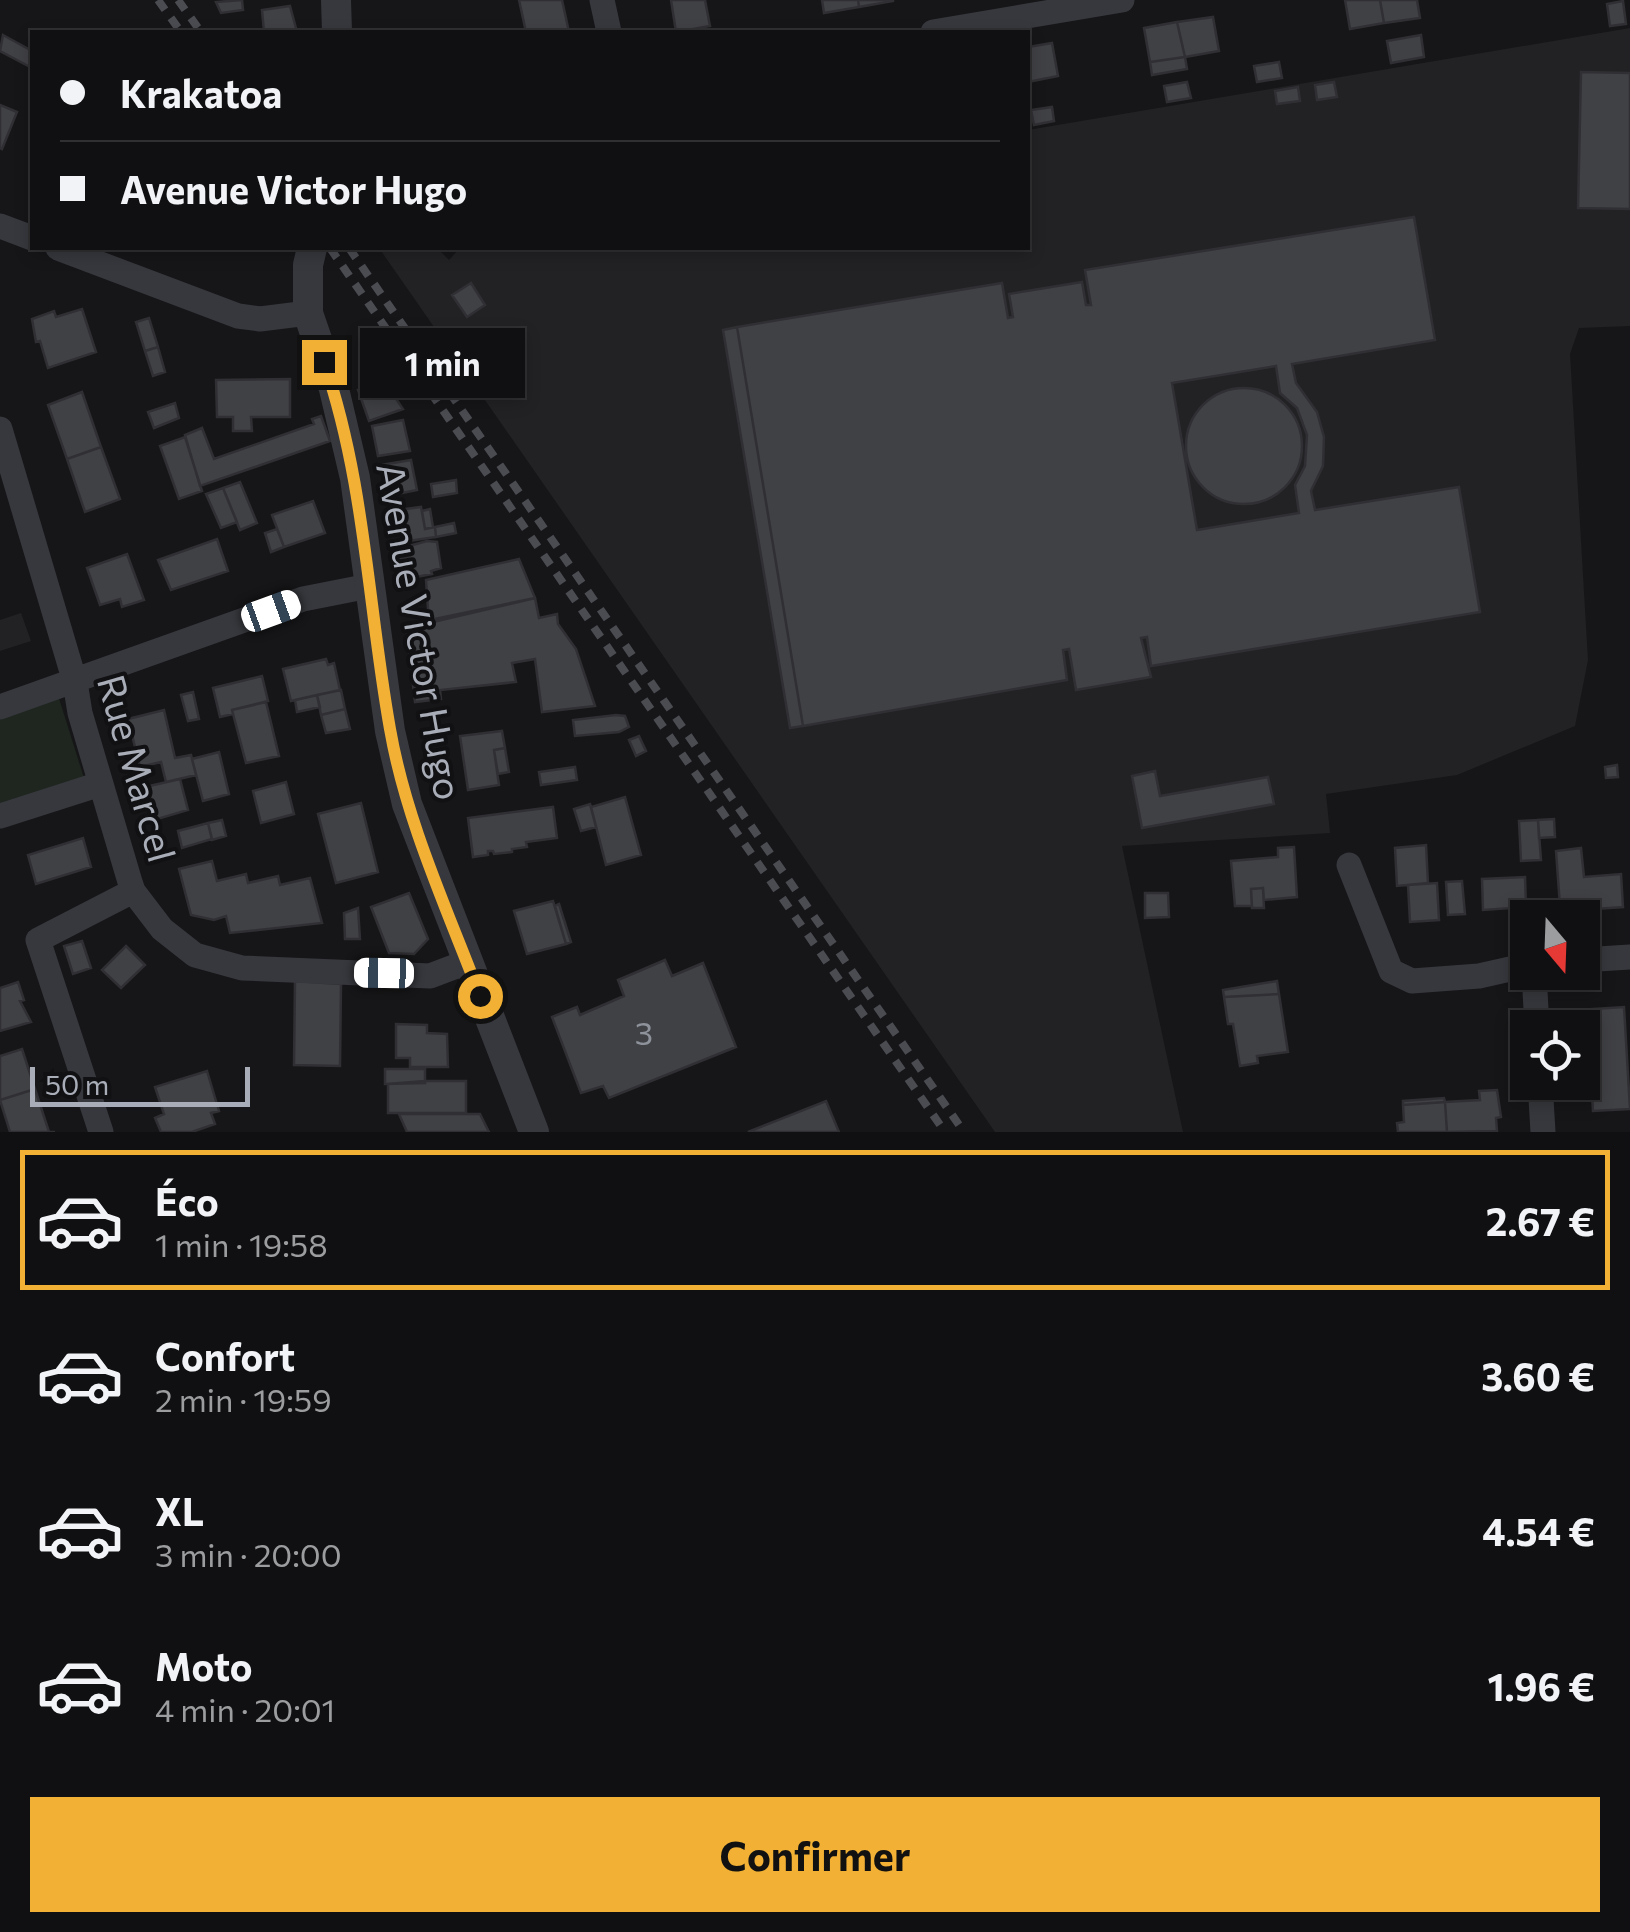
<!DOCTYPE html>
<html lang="fr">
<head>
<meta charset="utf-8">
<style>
  body { margin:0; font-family:Commissioner,sans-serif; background:#1e1e20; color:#f1f3f6; height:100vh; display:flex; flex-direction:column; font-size:38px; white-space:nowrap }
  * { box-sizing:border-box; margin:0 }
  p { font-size:32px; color:#9c9d9f }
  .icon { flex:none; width:55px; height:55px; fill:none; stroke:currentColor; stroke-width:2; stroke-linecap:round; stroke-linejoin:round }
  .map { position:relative; height:1132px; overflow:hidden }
  .side { display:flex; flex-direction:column; background:#101012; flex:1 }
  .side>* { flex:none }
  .banner { position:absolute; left:30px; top:30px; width:1000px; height:220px; border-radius:0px; box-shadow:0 5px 15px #0003,0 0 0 2px #303032; display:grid; align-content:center; height:220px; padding:0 30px; background:#101012 }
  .needle { width:65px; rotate:161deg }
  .buttons { position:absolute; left:1510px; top:900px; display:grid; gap:20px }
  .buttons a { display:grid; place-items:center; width:90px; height:90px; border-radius:0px; background:#101012; box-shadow:0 5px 15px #0003,0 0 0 2px #303032; font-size:50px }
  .scale { position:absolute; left:30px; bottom:25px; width:220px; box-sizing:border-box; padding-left:10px; border:5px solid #a8adb8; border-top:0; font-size:28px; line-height:35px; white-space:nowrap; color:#a8adb8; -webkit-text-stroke:8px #111113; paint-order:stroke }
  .end { position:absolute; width:45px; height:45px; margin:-22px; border:12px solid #f2b134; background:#111; box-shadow:0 0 0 5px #111 }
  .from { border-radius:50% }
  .bubble { position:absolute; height:70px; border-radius:0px; background:#101012; box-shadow:0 5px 15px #0003,0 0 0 2px #303032; font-size:32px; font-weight:700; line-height:70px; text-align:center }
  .car { position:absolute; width:30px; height:60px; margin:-30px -15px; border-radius:12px; box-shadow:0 0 8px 2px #0007; background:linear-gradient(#fff 24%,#345 0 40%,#fff 0 76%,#345 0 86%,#fff 0) }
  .banner b { display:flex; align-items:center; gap:35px; height:95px; font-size:38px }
  .banner b+b { border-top:2px solid #303032 }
  .banner i { width:25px; height:25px; background:#f1f3f6 }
  ul { padding:18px 0 0; list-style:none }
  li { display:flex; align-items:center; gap:30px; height:140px; margin:0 20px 15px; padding:0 10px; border:5px solid transparent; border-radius:0px }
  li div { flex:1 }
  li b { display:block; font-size:38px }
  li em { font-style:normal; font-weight:700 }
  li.on { border-color:#f2b134 }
  li>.icon { width:90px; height:90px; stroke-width:1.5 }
  .cta { display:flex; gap:20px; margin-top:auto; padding:20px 30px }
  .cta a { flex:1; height:115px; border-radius:0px; background:#f2b134; color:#111; font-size:40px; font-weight:700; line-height:115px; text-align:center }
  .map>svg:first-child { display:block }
  .built { fill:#222225 }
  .green { fill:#1e261f }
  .building { fill:#404145; stroke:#303034; stroke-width:2.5; fill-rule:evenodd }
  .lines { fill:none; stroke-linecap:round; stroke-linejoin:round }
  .minor { stroke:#37383d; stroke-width:25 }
  .tertiary { stroke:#37383d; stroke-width:30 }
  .rail { stroke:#4a4c52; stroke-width:8; stroke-dasharray:12 10; stroke-linecap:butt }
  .route { stroke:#f2b134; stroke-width:12 }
  .labels { text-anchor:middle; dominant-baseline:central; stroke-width:8; stroke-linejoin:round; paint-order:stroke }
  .number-label { font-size:32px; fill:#8e929b }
  .street-label { font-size:38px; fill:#a8adb8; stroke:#111113 }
</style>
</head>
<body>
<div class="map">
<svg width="1630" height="1132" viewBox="0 0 1630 1132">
  <rect width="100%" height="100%" fill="#161618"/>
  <!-- built -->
  <path class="built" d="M1630 28V326L1579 328 1570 354 1588 660 1575 726 1457 775 1326 794 1330 833 1122 846 1183 1132H995L379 248H437L449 260 460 248H1028V130Z
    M21 613 31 641 0 651V620Z"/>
  <!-- green -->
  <path class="green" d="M57 692 84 778 0 804V712Z"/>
  <!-- building -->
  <path class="building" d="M242 0 243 10 221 13 216 2Z
    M519 0H562L569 32H526Z
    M671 0H705L710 26 676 32Z
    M822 0H858L859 7 824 13Z
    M858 0H893V1L859 7Z
    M1345 0H1380L1384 23 1350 29Z
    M1380 0H1417L1420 18 1384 23Z
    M1623 1 1626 24 1610 26 1607 4Z
    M290 6 297 32H264L262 10Z
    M1213 17 1219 51 1185 57 1177 22Z
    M1177 22 1185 57 1150 62 1144 28Z
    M3 35 32 51V68L0 51Z
    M1421 35 1424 57 1391 63 1387 41Z
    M1052 43 1058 76 1028 82V47Z
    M1185 57 1187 69 1152 75 1150 62Z
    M1279 62 1282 78 1257 82 1254 66Z
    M1581 72 1630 73V209L1578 208Z
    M1187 82 1191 98 1167 102 1164 86Z
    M1334 82 1337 97 1317 100 1315 85Z
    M1298 87 1300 101 1277 104 1275 91Z
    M0 105 17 112 2 149 0 148Z
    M1052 107 1054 121 1034 125 1031 110Z
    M1414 217 1435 340 1292 364 1296 383 1317 412 1324 437 1323 466 1311 491 1315 510 1459 487 1480 612 1151 666 1147 637 1141 638 1151 677 1076 690 1069 649 1063 650 1067 680 803 726 737 327 1002 283 1008 318 1013 317 1009 294 1082 282 1086 305H1091L1085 270ZM1276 366 1280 393 1297 408 1307 435 1305 466 1295 485 1299 513 1197 530 1172 383Z
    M471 283 485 305 467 317 452 295Z
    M82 309 96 352 48 368 40 341 36 342 32 319 54 311 56 317Z
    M149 318 158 347 145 351 136 322Z
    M737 327 803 726 790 728 723 330Z
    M158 347 165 372 153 376 145 351Z
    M392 376 393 384 388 387 403 409 369 421 358 390Z
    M290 379V417H251L252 431H233V417H217L216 380Z
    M1186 446a58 58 0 1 1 116 0a58 58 0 1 1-116 0Z
    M82 392 101 447 67 459 48 405Z
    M175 403 179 418 154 428 148 412Z
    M321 416 330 441 200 486 185 435 202 428 214 459 314 424 312 419Z
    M403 420 410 451 378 456 372 426Z
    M185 437 202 491 179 499 160 446Z
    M101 447 120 499 85 512 67 459Z
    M411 460 417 490 392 495 389 481 384 482 381 465Z
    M456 480 457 493 433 497 431 484Z
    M240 482 257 523 240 530 223 488Z
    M223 488 237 522 221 528 206 494Z
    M313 501 325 533 284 547 272 515Z
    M421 507 425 529 435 527 436 537 408 541 406 529 392 531 390 511Z
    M430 509 433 527 425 529 422 511Z
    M454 523 456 533 436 537 435 527Z
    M277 529 284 547 271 552 265 533Z
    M217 539 228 571 171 590 158 560Z
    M427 541 437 542 441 568 431 571 432 574 400 580 397 559 410 556 409 546Z
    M127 554 144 600 122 607 120 599 100 605 87 568Z
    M519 559 535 598 429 623 426 580Z
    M535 598 539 618 557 614 558 624 576 649 595 706 542 712 535 659 512 663 516 682 440 690 441 699 415 702 406 625Z
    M326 659 328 665 334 663 340 690 291 701 283 669Z
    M262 676 268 701 232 710 233 714 220 717 213 688Z
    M341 690 345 709 321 715 317 695Z
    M193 692 199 719 188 721 181 695Z
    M317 695 320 707 297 712 295 700Z
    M266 702 279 756 246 763 232 710Z
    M345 709 350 729 326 733 321 715Z
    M164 710 175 758 191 755 196 775 166 782 161 762 140 767 128 719Z
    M616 715 625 716 629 727 619 732 575 736 573 720Z
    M502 731 505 748 494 750 499 785 468 790 460 736Z
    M639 736 646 751 636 756 629 740Z
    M505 748 509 772 498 774 494 750Z
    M219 752 229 794 203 801 192 759Z
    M1617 765 1618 777 1606 778 1605 767Z
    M575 767 577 780 541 785 539 772Z
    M1155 771 1160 796 1268 777 1274 804 1142 828 1132 776Z
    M180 779 188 810 154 820 145 787Z
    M286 782 294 814 261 823 253 791Z
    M625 797 641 855 606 865 591 807Z
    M361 803 378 872 336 883 318 814Z
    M590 804 596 827 581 831 574 809Z
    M553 807 557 838 526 842 527 847 512 849V852L494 854 493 851H488V855L473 857 468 818Z
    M1554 819 1555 837 1539 838 1538 820Z
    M222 820 226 836 212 840 208 823Z
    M1538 820 1541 860 1521 861 1519 821Z
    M208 823 212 839 182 848 178 831Z
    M83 838 91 867 36 884 28 855Z
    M1426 845 1428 883 1397 886 1395 848Z
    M1294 847 1297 897 1264 900 1263 888 1251 889 1252 906H1235L1231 861 1278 857V848Z
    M1581 848 1584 877 1621 874 1623 907 1582 910V905L1560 906 1556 851Z
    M212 861 217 881 246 874 248 883 278 876 280 885 310 878 322 923 230 933 226 916 214 920 191 915 179 869Z
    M1525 877 1526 907 1483 910 1482 879Z
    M1462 881 1465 914 1448 915 1446 882Z
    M1437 883 1439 920 1410 922 1408 885Z
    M1263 888 1264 908H1252L1251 889Z
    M409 893 428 939 414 954 389 953 371 907Z
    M1145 893H1168L1169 917 1145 918Z
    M553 901 566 944 527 954 514 911Z
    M559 904 571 942 566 944 555 906Z
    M358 908 360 939H345L344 913Z
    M82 941 91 968 73 974 64 946Z
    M126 946 145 965 121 988 102 970Z
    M665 960 672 976 703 963 736 1047 609 1098 603 1086 581 1093 552 1017 577 1007 580 1015 624 996 618 980Z
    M295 981 341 984 340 1066 294 1065Z
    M1277 981 1279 994 1224 997 1223 990Z
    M18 982 24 1000 20 1001 31 1022 0 1031V988Z
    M1279 994 1288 1052 1257 1056 1258 1063 1240 1066 1233 1024H1228L1224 997Z
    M1624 1007 1630 1109 1593 1111 1590 1061H1582V1045L1594 1044V1036L1582 1038 1579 1010Z
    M396 1024 427 1025V1033L447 1034 448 1067H410V1058H396Z
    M22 1049 35 1089 0 1100V1056Z
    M385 1069H425V1083L385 1084Z
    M207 1071 219 1111 211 1113 215 1124 192 1132H161L155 1118 164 1114 155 1087Z
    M425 1081H466V1113H388V1084Z
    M35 1089 49 1132H55H10L0 1100Z
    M1497 1090 1501 1117 1496 1118 1497 1131 1447 1132 1445 1102 1480 1100 1479 1091Z
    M1444 1098 1445 1102 1403 1105V1101Z
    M826 1101 839 1132H748Z
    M1445 1102 1447 1132H1398L1397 1123 1404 1122 1403 1105Z
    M399 1114H480L489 1132H407Z"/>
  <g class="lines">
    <!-- minor -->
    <path class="minor" d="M602 0 609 32
      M933 32 1122 0
      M0 226 32 238
      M58 248 238 316 260 319 308 313
      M0 429 75 682 80 713 130 882 133 891 162 929 195 955 242 968 430 976 467 962
      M0 707 303 599 369 586
      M0 816 100 784
      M1349 865 1391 971 1412 981 1479 976 1528 965
      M1582 960 1630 957
      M1534 972 1537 1028
      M1540 1082 1543 1132
      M101 1132 38 940 133 891"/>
    <!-- tertiary -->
    <path class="tertiary" d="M336 0 337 32
      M312 248 308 265V313L334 389 355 478 390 731 407 804 534 1132"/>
    <!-- rail -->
    <path class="rail" d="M158 0 181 32
      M178 0 201 32
      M330 248 945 1132
      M349 248 964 1132"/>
  </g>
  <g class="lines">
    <!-- route -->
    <path class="route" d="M324 362C365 480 368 607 390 729 406 821 447 909 480 996"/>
  </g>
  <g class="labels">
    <!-- number labels -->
    <g class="number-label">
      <text x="644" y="1032">3</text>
    </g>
    <!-- street labels -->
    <g class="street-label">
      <text transform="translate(421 631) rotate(80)">Avenue Victor Hugo</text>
      <text transform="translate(138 768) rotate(74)">Rue Marcel</text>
    </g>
  </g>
</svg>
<div class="buttons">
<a><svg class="needle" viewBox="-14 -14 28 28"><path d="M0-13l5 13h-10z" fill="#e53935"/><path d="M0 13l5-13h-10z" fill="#9c9d9f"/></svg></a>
<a><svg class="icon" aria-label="locate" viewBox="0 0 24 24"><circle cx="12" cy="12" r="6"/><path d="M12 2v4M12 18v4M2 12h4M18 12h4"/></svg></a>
</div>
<div class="scale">50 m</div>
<i class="end from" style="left:480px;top:996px"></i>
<i class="end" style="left:324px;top:362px"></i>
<div class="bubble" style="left:360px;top:328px;width:165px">1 min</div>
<i class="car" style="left:271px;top:611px;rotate:70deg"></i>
<i class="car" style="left:384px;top:973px;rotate:271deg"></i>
<div class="banner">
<b><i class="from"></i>Krakatoa</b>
<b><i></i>Avenue Victor Hugo</b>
</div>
</div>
<section class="side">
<ul>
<li class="on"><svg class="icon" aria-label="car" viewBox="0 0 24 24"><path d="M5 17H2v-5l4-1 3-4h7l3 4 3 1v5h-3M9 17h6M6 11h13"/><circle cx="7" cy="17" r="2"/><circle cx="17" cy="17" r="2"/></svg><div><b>Éco</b><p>1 min · 19:58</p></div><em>2.67 €</em></li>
<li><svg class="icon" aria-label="car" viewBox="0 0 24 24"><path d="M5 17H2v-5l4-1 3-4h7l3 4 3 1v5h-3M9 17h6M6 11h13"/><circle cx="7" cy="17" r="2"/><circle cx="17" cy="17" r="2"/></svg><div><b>Confort</b><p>2 min · 19:59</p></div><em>3.60 €</em></li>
<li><svg class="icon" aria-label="car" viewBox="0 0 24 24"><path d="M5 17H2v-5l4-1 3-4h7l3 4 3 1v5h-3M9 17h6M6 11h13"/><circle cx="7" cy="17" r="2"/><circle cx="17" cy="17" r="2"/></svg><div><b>XL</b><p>3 min · 20:00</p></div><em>4.54 €</em></li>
<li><svg class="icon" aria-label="car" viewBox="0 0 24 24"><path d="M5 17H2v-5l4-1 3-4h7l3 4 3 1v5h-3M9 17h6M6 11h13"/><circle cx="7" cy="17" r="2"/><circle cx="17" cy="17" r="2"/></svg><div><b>Moto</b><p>4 min · 20:01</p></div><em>1.96 €</em></li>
</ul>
<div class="cta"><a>Confirmer</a></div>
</section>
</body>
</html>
